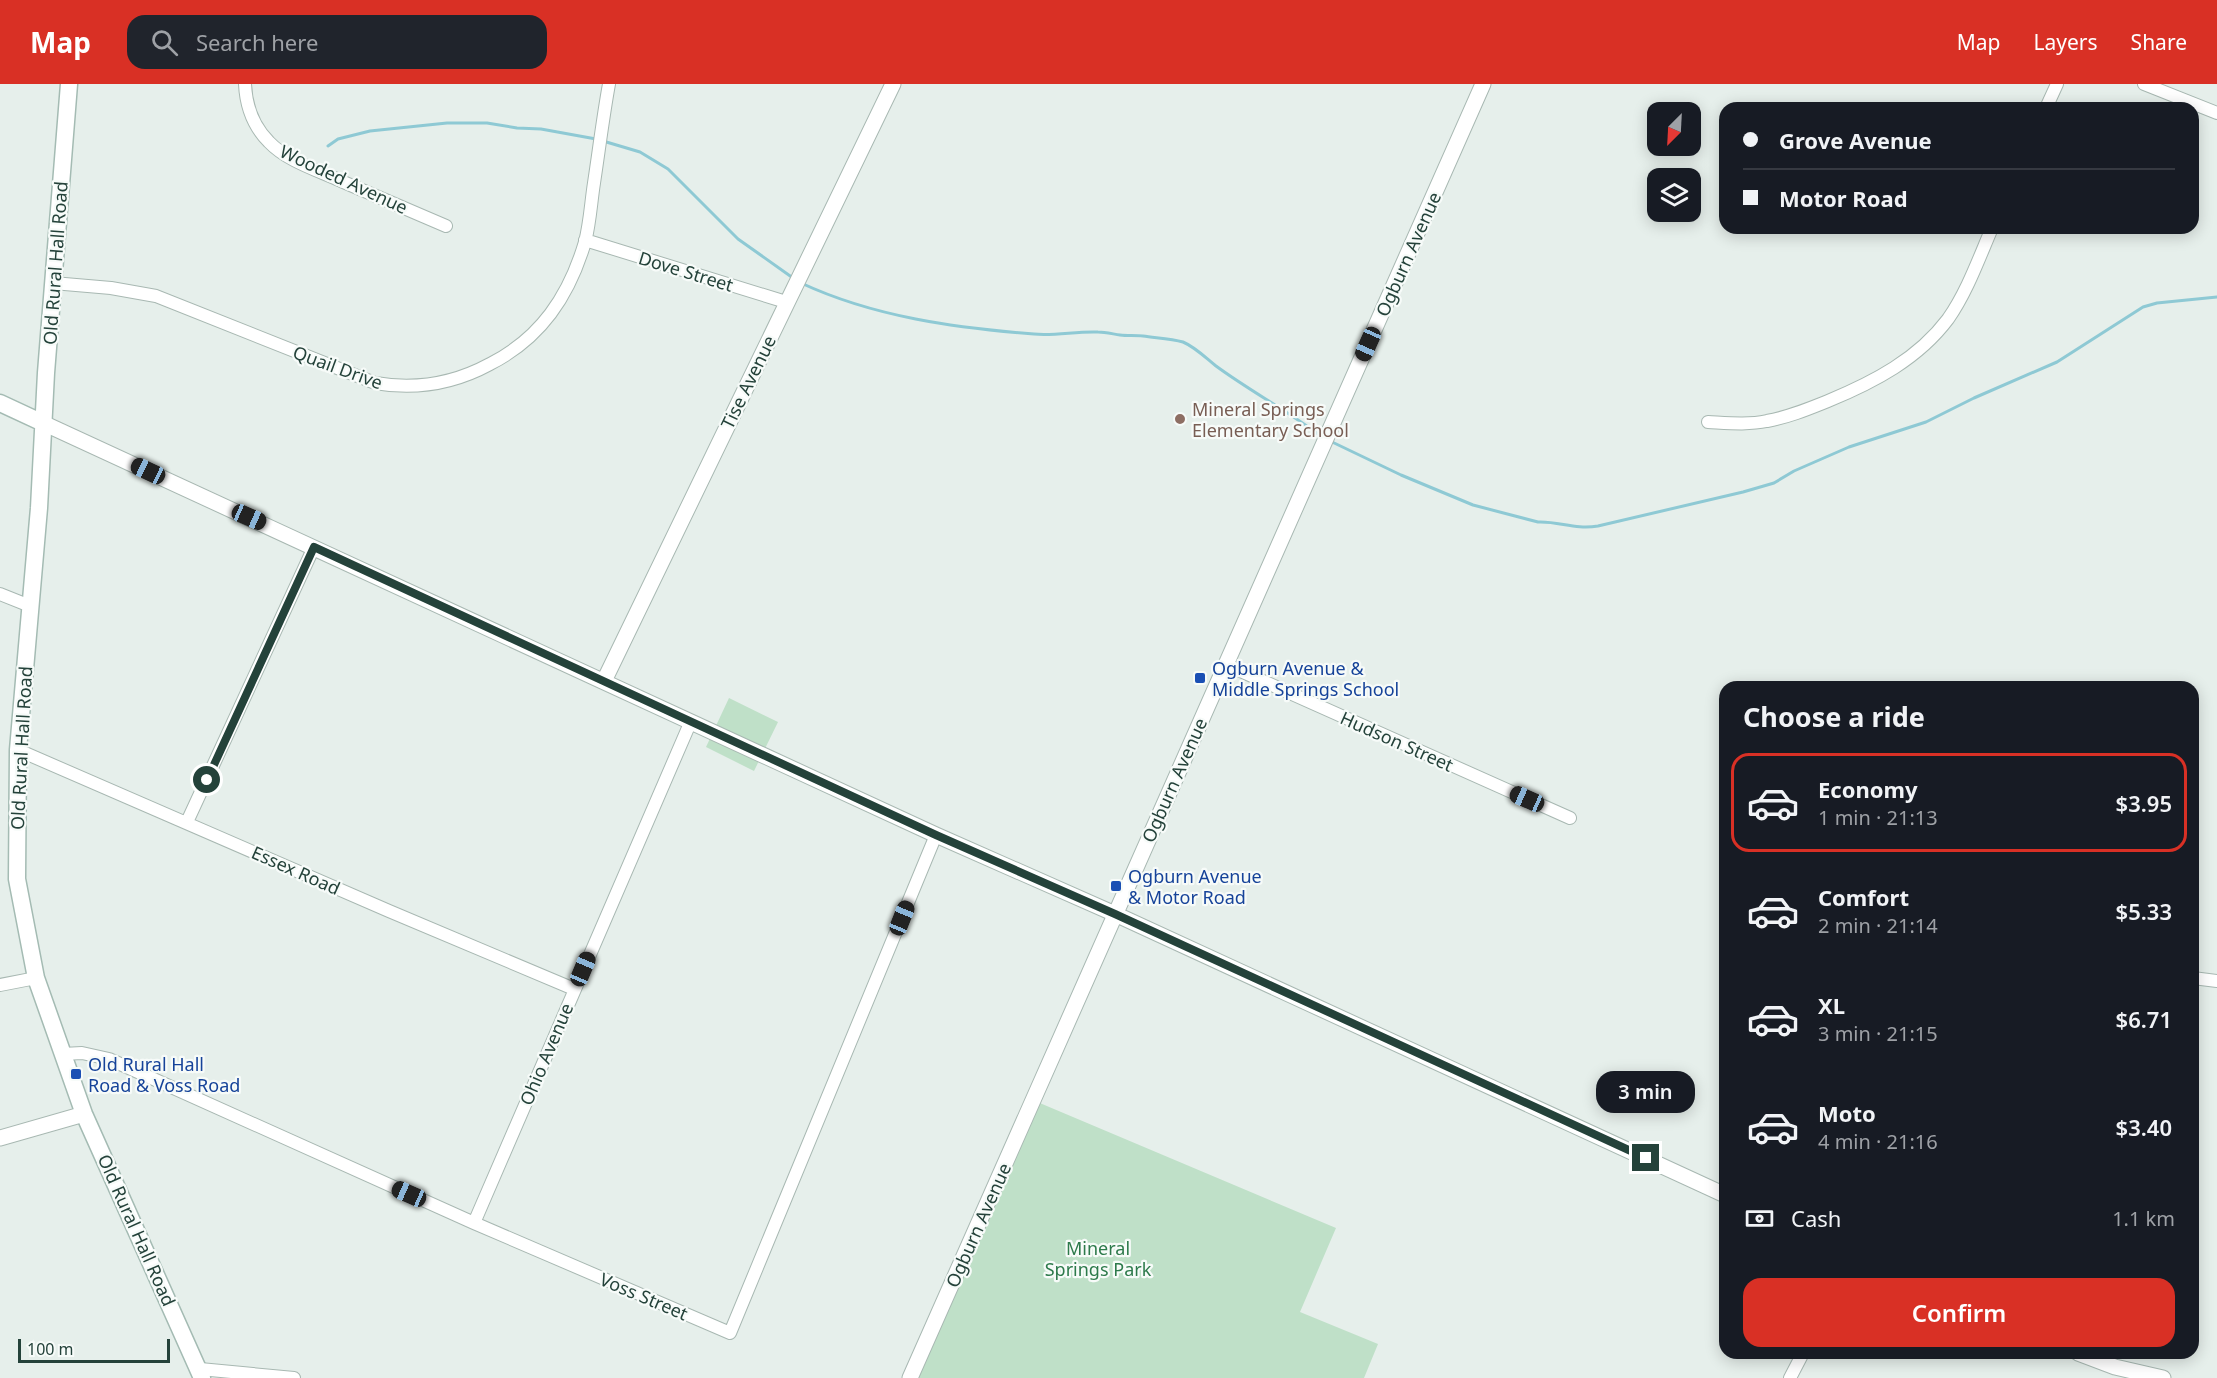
<!DOCTYPE html>
<html lang="en">
<head>
<meta charset="utf-8">
<style>
  body { margin:0; font-family:"Noto Sans",sans-serif; background:#20242c; color:#f1f3f6; height:100vh; display:flex; flex-direction:column; font-size:22px; white-space:nowrap }
  * { box-sizing:border-box; margin:0 }
  p { font-size:20px; color:#9ea1a6 }
  .icon { flex:none; width:33px; height:33px; fill:none; stroke:currentColor; stroke-width:2; stroke-linecap:round; stroke-linejoin:round }
  .map { position:relative; flex:1; overflow:hidden }
  .sheet { position:absolute; left:1719px; top:597px; width:480px; height:678px; display:flex; flex-direction:column; background:#171b24; border-radius:18px; box-shadow:0 3px 15px #0003 }
  .sheet>* { flex:none }
  .banner { position:absolute; left:1719px; top:18px; width:480px; height:132px; border-radius:18px; box-shadow:0 3px 15px #0003; display:grid; align-content:center; height:132px; padding:0 24px; background:#171b24 }
  .needle { width:39px; rotate:204deg }
  .fabs { position:absolute; left:1647px; top:18px; display:grid; gap:12px }
  .fabs a { display:grid; place-items:center; width:54px; height:54px; border-radius:12px; background:#171b24; box-shadow:0 3px 15px #0003; font-size:30px }
  .scale { position:absolute; left:18px; bottom:15px; width:152px; box-sizing:border-box; padding-left:6px; border:3px solid #24423a; border-top:0; font-size:16px; line-height:21px; white-space:nowrap; color:#24423a; -webkit-text-stroke:4px #f7fbf9; paint-order:stroke }
  .end { position:absolute; width:27px; height:27px; margin:-14px; border:8px solid #24423a; background:#fff; box-shadow:0 0 0 3px #fff }
  .from { border-radius:50% }
  .bubble { position:absolute; height:42px; border-radius:18px; background:#171b24; box-shadow:0 3px 15px #0003; font-size:20px; font-weight:600; line-height:42px; text-align:center }
  .car { position:absolute; width:18px; height:36px; margin:-18px -9px; border-radius:8px; box-shadow:0 0 4px 2px #0007; background:linear-gradient(#222 24%,#8ab4d8 0 40%,#222 0 76%,#8ab4d8 0 86%,#222 0) }
  .banner b { display:flex; align-items:center; gap:21px; height:57px; font-size:22px }
  .banner b+b { border-top:2px solid #363941 }
  .banner i { width:15px; height:15px; background:#f1f3f6 }
  ul { padding:0; list-style:none }
  li { display:flex; align-items:center; gap:18px; height:99px; margin:0 12px 9px; padding:0 12px; border:3px solid transparent; border-radius:18px }
  li div { flex:1 }
  li b { display:block; font-size:22px }
  li em { font-style:normal; font-weight:600 }
  li.active { border-color:#d93025 }
  li>.icon { width:54px; height:54px; stroke-width:1.5 }
  h2 { padding:0 24px; font-size:27px; line-height:72px }
  .pay { display:flex; align-items:center; gap:15px; height:66px; padding:0 24px; font-size:22px }
  .pay p { margin-inline-start:auto }
  .button { display:flex; gap:12px; margin-top:auto; padding:12px 24px }
  .button a { flex:1; height:69px; border-radius:18px; background:#d93025; color:#fff; font-size:24px; font-weight:600; line-height:69px; text-align:center }
  header { display:flex; align-items:center; gap:36px; box-sizing:border-box; height:84px; padding:0 30px; background:#d93025; color:#fff }
  header strong { font-size:28px }
  nav { display:flex; gap:33px; margin-inline-start:auto; font-size:21px }
  .search { width:420px; height:54px; background:#20242c; display:flex; align-items:center; gap:15px; box-sizing:border-box; padding:0 21px; border-radius:18px; color:#9ea1a6; font-size:22px }
  .map>svg:first-child { display:block }
  .green { fill:#bfe0c8 }
  .lines { fill:none; stroke-linecap:round; stroke-linejoin:round }
  .stream { stroke:#8ec9d4; stroke-width:3 }
  .minor-casing { stroke:#a8b8b2; stroke-width:14 }
  .tertiary-casing { stroke:#a8b8b2; stroke-width:17 }
  .secondary-casing { stroke:#a4bbb3; stroke-width:19 }
  .minor { stroke:#fff; stroke-width:12 }
  .tertiary { stroke:#fff; stroke-width:15 }
  .secondary { stroke:#fff; stroke-width:16 }
  .route { stroke:#24423a; stroke-width:8 }
  .education-dot { fill:#8d6e63; stroke:#f7fbf9; stroke-width:2 }
  .transit-dot { fill:#1a4fb4; stroke:#f7fbf9; stroke-width:2 }
  .labels { text-anchor:middle; dominant-baseline:central; stroke-width:4.5; stroke-linejoin:round; paint-order:stroke }
  .street-label { font-size:18px; fill:#24423a; stroke:#f7fbf9 }
  .education-label { font-size:18px; fill:#785e54; stroke:#f7fbf9; text-anchor:start }
  .transit-label { font-size:18px; fill:#164399; stroke:#f7fbf9; text-anchor:start }
  .park-label { font-size:18px; fill:#2d7a4b; stroke:#f7fbf9 }
</style>
</head>
<body>
<header>
<strong>Map</strong>
<div class="search"><svg class="icon" aria-label="search" viewBox="0 0 24 24"><circle cx="10" cy="10" r="6"/><path d="M15 15l6 6"/></svg>Search here</div>
<nav><a>Map</a><a>Layers</a><a>Share</a></nav>
</header>
<div class="map">
<svg width="2217" height="1294" viewBox="0 0 2217 1294">
  <rect width="100%" height="100%" fill="#e6efeb"/>
  <!-- green -->
  <path class="green" d="M729 614 778 638 754 687 706 663Z
    M1035 1017 1336 1144 1300 1228 1378 1260 1364 1294H914Z"/>
  <g class="lines">
    <!-- stream -->
    <path class="stream" d="M603 57 640 68 668 85 738 155 793 194
      M328 62 338 55 370 47 447 39H487L517 44 541 45 596 55
      M801 199C874 233 956 244 1034 250 1055 252 1077 247 1098 248 1105 248 1113 250 1120 251 1128 252 1135 251 1143 252 1155 254 1170 254 1183 258 1195 263 1206 274 1216 282 1250 307 1288 327 1322 353
      M1330 357 1401 391 1473 421 1538 438C1559 437 1575 446 1598 442L1743 408 1774 399 1794 387 1849 363 1926 338 1974 314 2057 278 2143 223 2157 219 2217 213"/>
    <!-- minor casing -->
    <g class="minor-casing">
      <path id="minor" d="M245 0C246 22 253 42 269 58 287 77 317 86 341 97 376 112 411 127 446 142
        M2144 0 2217 29
        M2046 24 2057 0
        M585 156 786 218
        M53 199 111 204 156 212 375 299C415 306 455 299 490 280 541 254 569 212 585 158 590 139 591 118 594 99 599 66 603 33 609 0
        M1708 338C1728 339 1748 341 1767 337 1789 333 1808 325 1828 317 1874 298 1918 275 1948 235 1967 208 1979 174 1992 144
        M0 510 30 522
        M1225 580 1570 734
        M18 666 389 827 574 905
        M187 738 314 463
        M2193 894 2217 897
        M0 901 36 894
        M63 970 82 969 109 975 474 1139 730 1249 936 751
        M474 1139 691 637
        M200 1285 294 1294
        M1790 1294 1803 1269"/>
    </g>
    <!-- tertiary casing -->
    <g class="tertiary-casing">
      <path id="tertiary" d="M43 339 936 751 1115 830 1725 1111
        M604 597 893 0
        M0 1054 84 1030
        M2078 1269 2115 1283 2163 1294
        M910 1294 1483 0"/>
    </g>
    <!-- secondary casing -->
    <g class="secondary-casing">
      <path id="secondary" d="M69 0 46 289 39 424 18 666 17 795 36 894 84 1030 202 1294
        M0 319 43 339"/>
    </g>
    <!-- minor -->
    <use href="#minor" class="minor"/>
    <!-- tertiary -->
    <use href="#tertiary" class="tertiary"/>
    <!-- secondary -->
    <use href="#secondary" class="secondary"/>
  </g>
  <g class="lines">
    <!-- route -->
    <path class="route" d="M207 696 314 463 936 751 1115 830 1646 1074"/>
  </g>
  <!-- markers -->
  <circle class="education-dot" cx="1180" cy="335" r="6"/>
  <g class="transit-dot">
    <rect x="1194" y="588" width="12" height="12" rx="3"/>
    <rect x="1110" y="796" width="12" height="12" rx="3"/>
    <rect x="70" y="984" width="12" height="12" rx="3"/>
  </g>
  <g class="labels">
    <!-- street labels -->
    <g class="street-label">
      <text transform="translate(344 95) rotate(25)">Wooded Avenue</text>
      <text transform="translate(1408 170) rotate(-66)">Ogburn Avenue</text>
      <text transform="translate(55 179) rotate(-86)">Old Rural Hall Road</text>
      <text transform="translate(686 187) rotate(17)">Dove Street</text>
      <text transform="translate(338 283) rotate(20)">Quail Drive</text>
      <text transform="translate(748 298) rotate(-64)">Tise Avenue</text>
      <text transform="translate(1397 657) rotate(24)">Hudson Street</text>
      <text transform="translate(21 664) rotate(-87)">Old Rural Hall Road</text>
      <text transform="translate(1174 696) rotate(-66)">Ogburn Avenue</text>
      <text transform="translate(296 786) rotate(24)">Essex Road</text>
      <text transform="translate(546 970) rotate(-67)">Ohio Avenue</text>
      <text transform="translate(978 1141) rotate(-66)">Ogburn Avenue</text>
      <text transform="translate(137 1146) rotate(66)">Old Rural Hall Road</text>
      <text transform="translate(644 1212) rotate(23)">Voss Street</text>
    </g>
    <!-- education labels -->
    <g class="education-label">
      <text x="1192" y="325">Mineral Springs<tspan x="1192" dy="21">Elementary School</tspan></text>
    </g>
    <!-- transit labels -->
    <g class="transit-label">
      <text x="1212" y="584">Ogburn Avenue &amp;<tspan x="1212" dy="21">Middle Springs School</tspan></text>
      <text x="1128" y="792">Ogburn Avenue<tspan x="1128" dy="21">&amp; Motor Road</tspan></text>
      <text x="88" y="980">Old Rural Hall<tspan x="88" dy="21">Road &amp; Voss Road</tspan></text>
    </g>
    <!-- park labels -->
    <g class="park-label">
      <text x="1098" y="1164">Mineral<tspan x="1098" dy="21">Springs Park</tspan></text>
    </g>
  </g>
</svg>
<div class="fabs">
<a><svg class="needle" viewBox="-14 -14 28 28"><path d="M0-13l5 13h-10z" fill="#e53935"/><path d="M0 13l5-13h-10z" fill="#9ea1a6"/></svg></a>
<a><svg class="icon" aria-label="layers" viewBox="0 0 24 24"><path d="M12 4l9 5-9 5-9-5zM3 14l9 5 9-5"/></svg></a>
</div>
<div class="scale">100 m</div>
<i class="end from" style="left:207px;top:696px"></i>
<i class="end" style="left:1646px;top:1074px"></i>
<div class="bubble" style="left:1596px;top:987px;width:99px">3 min</div>
<i class="car" style="left:1368px;top:260px;rotate:204deg"></i>
<i class="car" style="left:148px;top:387px;rotate:295deg"></i>
<i class="car" style="left:249px;top:433px;rotate:114deg"></i>
<i class="car" style="left:1527px;top:715px;rotate:294deg"></i>
<i class="car" style="left:902px;top:834px;rotate:22deg"></i>
<i class="car" style="left:583px;top:885px;rotate:23deg"></i>
<i class="car" style="left:409px;top:1110px;rotate:294deg"></i>
<div class="banner">
<b><i class="from"></i>Grove Avenue</b>
<b><i></i>Motor Road</b>
</div>
<section class="sheet">
<h2>Choose a ride</h2>
<ul>
<li class="active"><svg class="icon" aria-label="car" viewBox="0 0 24 24"><path d="M5 17H2v-5l4-1 3-4h7l3 4 3 1v5h-3M9 17h6M6 11h13"/><circle cx="7" cy="17" r="2"/><circle cx="17" cy="17" r="2"/></svg><div><b>Economy</b><p>1 min · 21:13</p></div><em>$3.95</em></li>
<li><svg class="icon" aria-label="car" viewBox="0 0 24 24"><path d="M5 17H2v-5l4-1 3-4h7l3 4 3 1v5h-3M9 17h6M6 11h13"/><circle cx="7" cy="17" r="2"/><circle cx="17" cy="17" r="2"/></svg><div><b>Comfort</b><p>2 min · 21:14</p></div><em>$5.33</em></li>
<li><svg class="icon" aria-label="car" viewBox="0 0 24 24"><path d="M5 17H2v-5l4-1 3-4h7l3 4 3 1v5h-3M9 17h6M6 11h13"/><circle cx="7" cy="17" r="2"/><circle cx="17" cy="17" r="2"/></svg><div><b>XL</b><p>3 min · 21:15</p></div><em>$6.71</em></li>
<li><svg class="icon" aria-label="car" viewBox="0 0 24 24"><path d="M5 17H2v-5l4-1 3-4h7l3 4 3 1v5h-3M9 17h6M6 11h13"/><circle cx="7" cy="17" r="2"/><circle cx="17" cy="17" r="2"/></svg><div><b>Moto</b><p>4 min · 21:16</p></div><em>$3.40</em></li>
</ul>
<div class="pay"><svg class="icon" aria-label="cash" viewBox="0 0 24 24"><path d="M3 7h18v10H3z"/><circle cx="12" cy="12" r="2"/></svg>Cash<p>1.1 km</p></div>
<div class="button"><a>Confirm</a></div>
</section>
</div>
</body>
</html>
